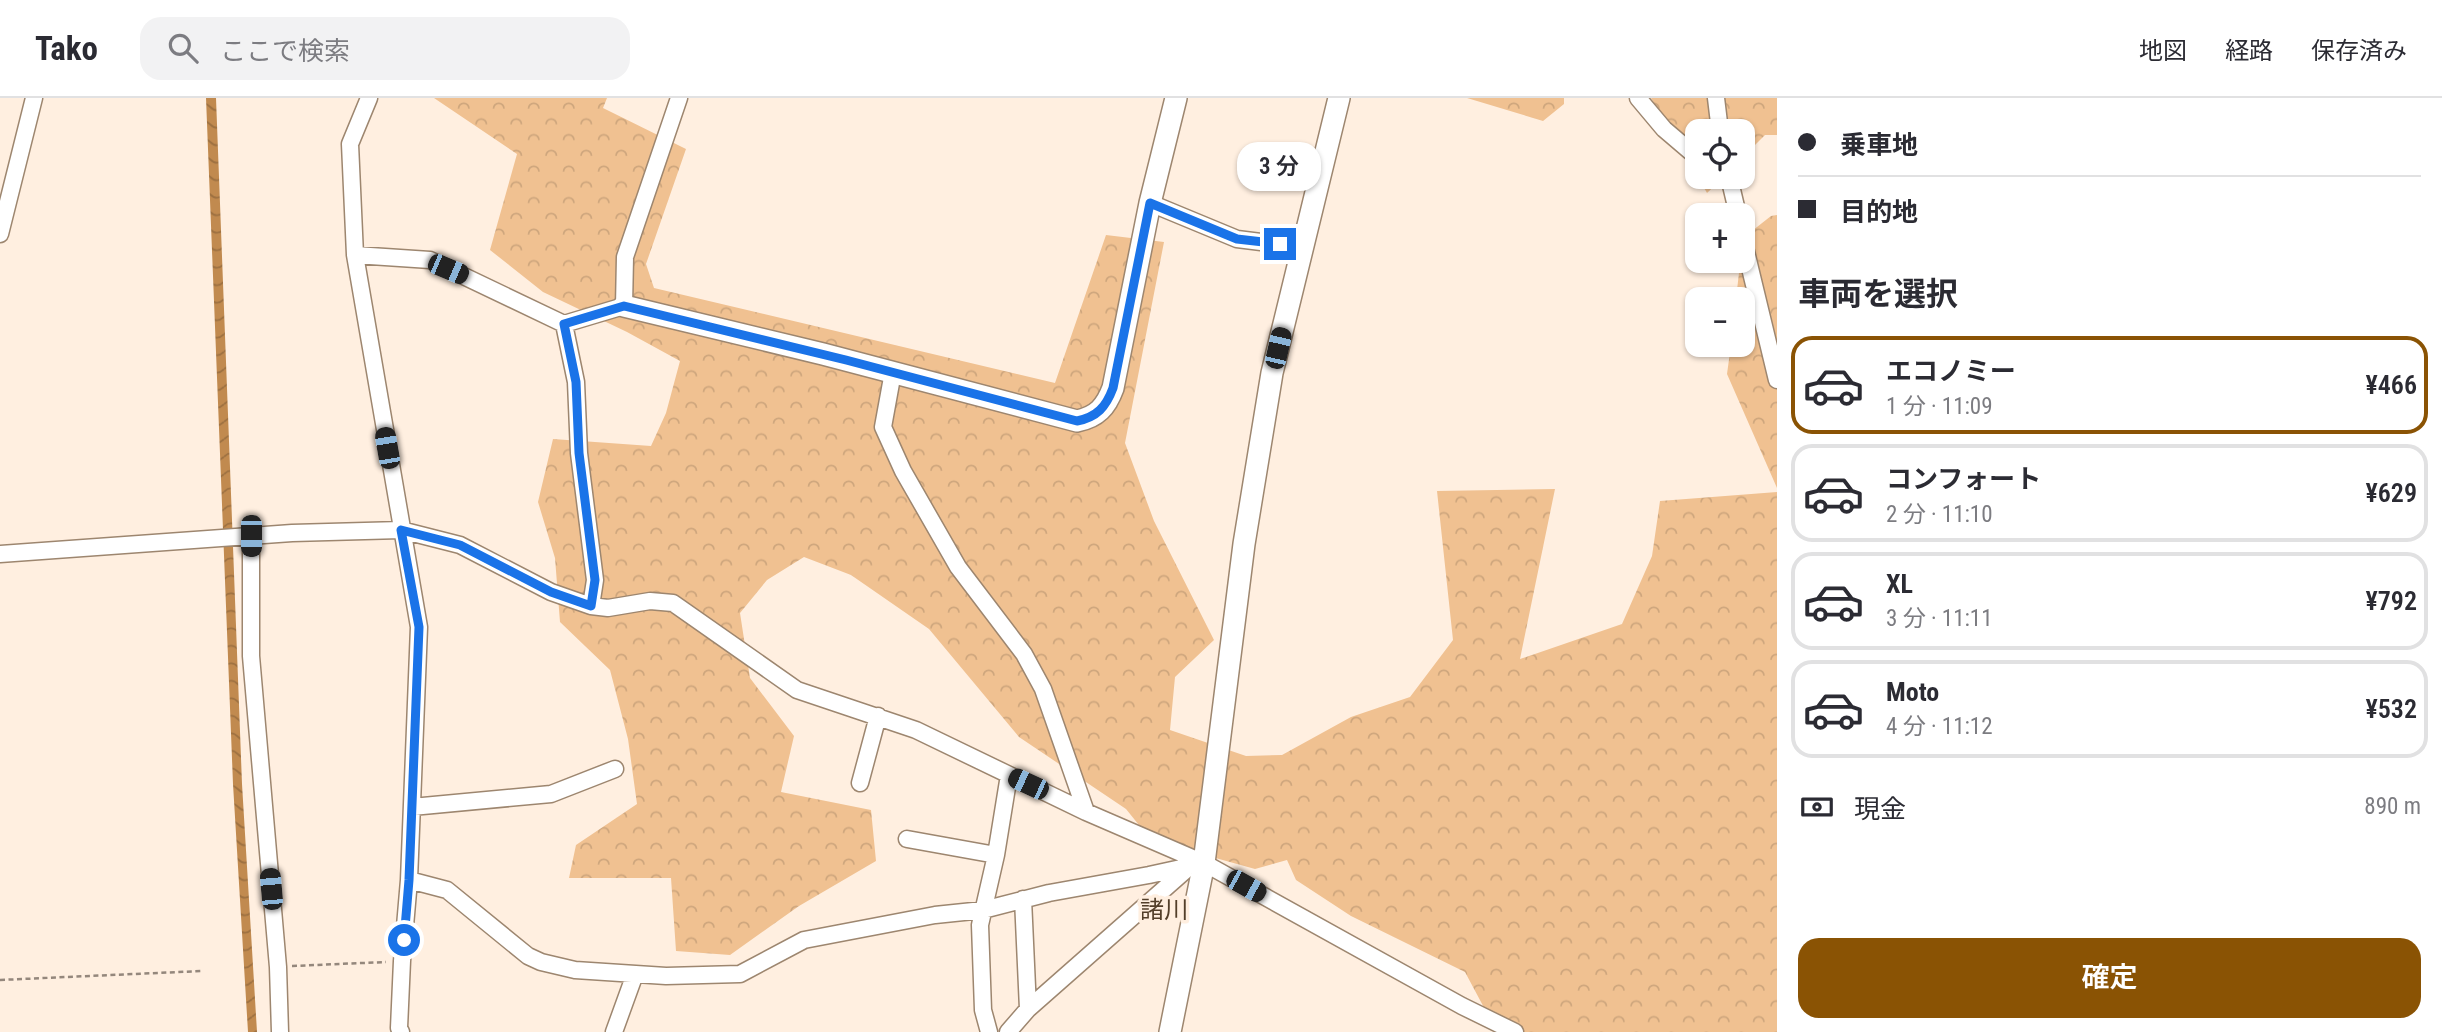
<!DOCTYPE html>
<html lang="ja">
<head>
<meta charset="utf-8">
<style>
  body { margin:0; font-family:"Roboto Condensed","Noto Sans JP",sans-serif; background:#f2f2f3; color:#2b2b33; height:100vh; display:flex; flex-direction:column; font-size:26px; white-space:nowrap }
  * { box-sizing:border-box; margin:0 }
  p { font-size:23px; color:#7c7c81 }
  .icon { flex:none; width:38px; height:38px; fill:none; stroke:currentColor; stroke-width:2; stroke-linecap:round; stroke-linejoin:round }
  .map { position:relative; flex:1; overflow:hidden }
  .panel { display:flex; flex-direction:column; background:#fff; width:665px }
  .panel>* { flex:none }
  .hud { display:grid; align-content:center; height:154px; padding:0 21px; background:#fff }
  .buttons { position:absolute; left:1685px; top:21px; display:grid; gap:14px }
  .buttons a { display:grid; place-items:center; width:70px; height:70px; border-radius:14px; background:#fff; box-shadow:0 2px 5px #0004; font-size:35px }
  .end { position:absolute; width:32px; height:32px; margin:-16px; border:9px solid #1a73e8; background:#fff; box-shadow:0 0 0 4px #fff }
  .from { border-radius:50% }
  .bubble { position:absolute; height:49px; border-radius:21px; background:#fff; box-shadow:0 2px 5px #0004; font-size:23px; font-weight:600; line-height:49px; text-align:center }
  .car { position:absolute; width:21px; height:42px; margin:-21px -10px; border-radius:9px; box-shadow:0 0 5px 2px #0007; background:linear-gradient(#222 24%,#8ab4d8 0 40%,#222 0 76%,#8ab4d8 0 86%,#222 0) }
  .hud b { display:flex; align-items:center; gap:24px; height:66px; font-size:26px }
  .hud b+b { border-top:2px solid #e1e1e2 }
  .hud i { width:18px; height:18px; background:#2b2b33 }
  ul { padding:0; list-style:none }
  li { display:flex; align-items:center; gap:21px; height:98px; margin:0 14px 10px; padding:0 7px; border:4px solid #e1e1e2; border-radius:21px }
  li div { flex:1 }
  li b { display:block; font-size:26px }
  li em { font-style:normal; font-weight:600 }
  li.on { border-color:#8a5304 }
  li>.icon { width:63px; height:63px; stroke-width:1.5 }
  h2 { padding:0 21px; font-size:32px; line-height:84px }
  .pay { display:flex; align-items:center; gap:18px; height:77px; padding:0 21px; font-size:26px }
  .pay p { margin-inline-start:auto }
  .action { display:flex; gap:14px; margin-top:auto; padding:14px 21px }
  .action a { flex:1; height:80px; border-radius:21px; background:#8a5304; color:#fff; font-size:28px; font-weight:600; line-height:80px; text-align:center }
  header { display:flex; align-items:center; gap:42px; box-sizing:border-box; height:98px; padding:0 35px; background:#fff; border-bottom:2px solid #e1e1e2 }
  header strong { font-size:33px }
  nav { display:flex; gap:38px; margin-inline-start:auto; font-size:24px }
  .search { width:490px; height:63px; background:#f2f2f3; display:flex; align-items:center; gap:18px; box-sizing:border-box; padding:0 24px; border-radius:21px; color:#7c7c81; font-size:26px }
  main { display:flex; flex:1; min-height:0 }
  .map>svg:first-child { display:block }
  .forest { fill:url(#forest-crowns) }
  .water { fill:url(#water-waves) }
  .lines { fill:none; stroke-linecap:round; stroke-linejoin:round }
  .minor-casing { stroke:#9d866f; stroke-width:19 }
  .tertiary-casing { stroke:#9d866f; stroke-width:24 }
  .path { stroke:#94877c; stroke-width:2.5; stroke-dasharray:5 3.5; stroke-linecap:butt }
  .minor { stroke:#fff; stroke-width:16 }
  .tertiary { stroke:#fff; stroke-width:21 }
  .route { stroke:#1a73e8; stroke-width:9 }
  .labels { text-anchor:middle; dominant-baseline:central; stroke-width:7; stroke-linejoin:round; paint-order:stroke }
  .quarter-label { font-size:24px; fill:#533f2a; stroke:#ffefe0 }
</style>
</head>
<body>
<header>
<strong>Tako</strong>
<div class="search"><svg class="icon" aria-label="search" viewBox="0 0 24 24"><circle cx="10" cy="10" r="6"/><path d="M15 15l6 6"/></svg>ここで検索</div>
<nav><a>地図</a><a>経路</a><a>保存済み</a></nav>
</header>
<main>
<div class="map">
<svg width="1777" height="934" viewBox="0 0 1777 934">
  <defs>
    <pattern id="forest-crowns" width="20" height="18" patternUnits="userSpaceOnUse" patternTransform="scale(1.75)"><rect width="20" height="18" fill="#f0c191"/><path d="M2 6a3 3 0 1 1 6 0M12 15a3 3 0 1 1 6 0" fill="none" stroke="#cea67d"/></pattern>
    <pattern id="water-waves" width="16" height="10" patternUnits="userSpaceOnUse" patternTransform="scale(1.75)"><rect width="16" height="10" fill="#c18a4f"/><path d="M0 5q4-4 8 0t8 0" fill="none" stroke="#9e7141"/></pattern>
  </defs>
  <rect width="100%" height="100%" fill="#ffefe0"/>
  <!-- forest -->
  <path class="forest" d="M434 0H607L603 10 686 51 646 166 654 190 1055 285 1106 137 1164 144 1125 345 1154 423 1214 542 1175 579 1170 632 1246 658 1282 657 1351 619 1410 599 1453 542 1437 393 1555 391 1520 561 1622 526 1652 458 1660 403 1777 394V934H1497L1465 874 1351 818 1296 782 1287 762 1255 771 1151 742 1126 711 1019 639 929 531 851 477 804 459 767 482 740 515 750 580 794 638 781 694 871 712 876 763 799 808 730 857 676 853 671 780H569L576 747 637 706 628 641 610 572 560 524 555 460 538 404 553 341 651 348 666 315 680 263 627 234 543 194 490 152 517 56Z
    M1467 0H1564V6L1543 23Z
    M1651 0H1777V37H1765L1743 59V33H1698V78Z
    M1698 79H1724L1707 95Z
    M1777 117V390L1727 276 1731 247H1743V201H1736L1743 140 1771 118Z"/>
  <!-- water -->
  <path class="water" d="M206 0H216L242 686 257 934H248L233 686Z"/>
  <g class="lines">
    <!-- minor casing -->
    <g class="minor-casing">
      <path id="minor" d="M369 0 350 46 355 157 419 529 409 782 402 863 399 930 401 934
        M1638 0 1664 31 1698 60
        M1716 0 1720 33
        M1729 79 1738 117
        M1150 105 1237 141 1301 149
        M0 136 34 0
        M1743 141 1777 282
        M355 157 430 162 564 226 624 208 625 159 679 0
        M564 226 576 284 579 355 595 482 591 508
        M893 274 883 329 903 373 958 469 1024 556 1043 591 1086 714
        M251 438V558L278 869 280 934
        M0 456 292 435 401 432 460 447 551 494 591 508 608 510 650 503 673 505 797 592 916 632 1086 714 1204 765 1462 908 1515 934
        M860 685 878 618
        M412 709 551 696 615 671
        M907 741 996 757
        M409 782 447 792 528 858 541 864 575 872 666 878 740 876 804 842 935 817 983 812 1049 795 1149 777 1204 765
        M1023 801 1028 911
        M614 934 635 876
        M989 934 983 912 980 827 996 757 1009 677
        M1008 934 1028 911 1188 770"/>
    </g>
    <!-- tertiary casing -->
    <g class="tertiary-casing">
      <path id="tertiary" d="M624 208 823 256 1077 323C1097 319 1106 309 1113 290L1150 105 1176 0
        M1170 934 1204 765 1244 446 1272 275 1339 0"/>
    </g>
    <!-- path -->
    <path class="path" d="M292 868 386 864
      M0 882 201 873"/>
    <!-- minor -->
    <use href="#minor" class="minor"/>
    <!-- tertiary -->
    <use href="#tertiary" class="tertiary"/>
  </g>
  <g class="lines">
    <!-- route -->
    <path class="route" d="M404 842 409 782 419 529 401 432 460 447 551 494 591 508 595 482 579 355 576 284 564 226 624 208 846 262 1077 323C1097 319 1106 309 1113 290L1150 105 1237 141 1280 146"/>
  </g>
  <g class="labels">
    <!-- quarter labels -->
    <g class="quarter-label">
      <text x="1164" y="812">諸川</text>
    </g>
  </g>
</svg>
<div class="buttons">
<a><svg class="icon" aria-label="locate" viewBox="0 0 24 24"><circle cx="12" cy="12" r="6"/><path d="M12 2v4M12 18v4M2 12h4M18 12h4"/></svg></a>
<a>+</a>
<a>−</a>
</div>
<i class="end from" style="left:404px;top:842px"></i>
<i class="end" style="left:1280px;top:146px"></i>
<div class="bubble" style="left:1237px;top:44px;width:84px">3 分</div>
<i class="car" style="left:448px;top:171px;rotate:113deg"></i>
<i class="car" style="left:1278px;top:250px;rotate:13deg"></i>
<i class="car" style="left:387px;top:350px;rotate:350deg"></i>
<i class="car" style="left:251px;top:438px;rotate:180deg"></i>
<i class="car" style="left:1028px;top:686px;rotate:295deg"></i>
<i class="car" style="left:1246px;top:788px;rotate:119deg"></i>
<i class="car" style="left:271px;top:791px;rotate:355deg"></i>
</div>
<section class="panel">
<div class="hud">
<b><i class="from"></i>乗車地</b>
<b><i></i>目的地</b>
</div>
<h2>車両を選択</h2>
<ul>
<li class="on"><svg class="icon" aria-label="car" viewBox="0 0 24 24"><path d="M5 17H2v-5l4-1 3-4h7l3 4 3 1v5h-3M9 17h6M6 11h13"/><circle cx="7" cy="17" r="2"/><circle cx="17" cy="17" r="2"/></svg><div><b>エコノミー</b><p>1 分 · 11:09</p></div><em>¥466</em></li>
<li><svg class="icon" aria-label="car" viewBox="0 0 24 24"><path d="M5 17H2v-5l4-1 3-4h7l3 4 3 1v5h-3M9 17h6M6 11h13"/><circle cx="7" cy="17" r="2"/><circle cx="17" cy="17" r="2"/></svg><div><b>コンフォート</b><p>2 分 · 11:10</p></div><em>¥629</em></li>
<li><svg class="icon" aria-label="car" viewBox="0 0 24 24"><path d="M5 17H2v-5l4-1 3-4h7l3 4 3 1v5h-3M9 17h6M6 11h13"/><circle cx="7" cy="17" r="2"/><circle cx="17" cy="17" r="2"/></svg><div><b>XL</b><p>3 分 · 11:11</p></div><em>¥792</em></li>
<li><svg class="icon" aria-label="car" viewBox="0 0 24 24"><path d="M5 17H2v-5l4-1 3-4h7l3 4 3 1v5h-3M9 17h6M6 11h13"/><circle cx="7" cy="17" r="2"/><circle cx="17" cy="17" r="2"/></svg><div><b>Moto</b><p>4 分 · 11:12</p></div><em>¥532</em></li>
</ul>
<div class="pay"><svg class="icon" aria-label="cash" viewBox="0 0 24 24"><path d="M3 7h18v10H3z"/><circle cx="12" cy="12" r="2"/></svg>現金<p>890 m</p></div>
<div class="action"><a>確定</a></div>
</section>
</main>
</body>
</html>
